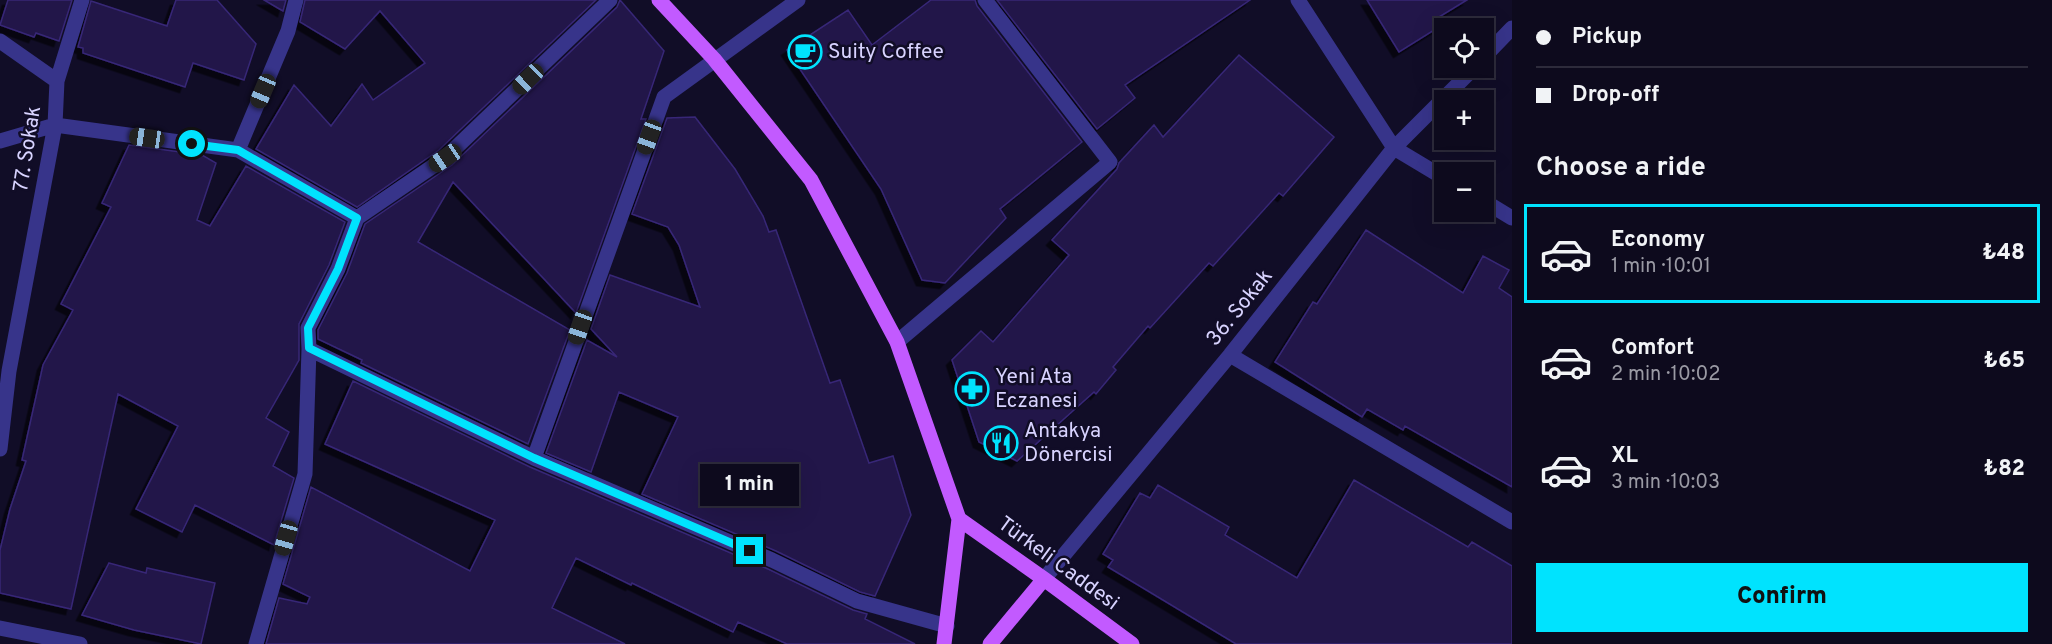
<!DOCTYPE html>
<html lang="en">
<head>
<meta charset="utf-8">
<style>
  body { margin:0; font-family:Overpass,sans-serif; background:#1b182a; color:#f1f3f6; height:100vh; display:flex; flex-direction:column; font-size:22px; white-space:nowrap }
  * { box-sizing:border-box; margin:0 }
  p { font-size:20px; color:#9a9aa4 }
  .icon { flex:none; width:33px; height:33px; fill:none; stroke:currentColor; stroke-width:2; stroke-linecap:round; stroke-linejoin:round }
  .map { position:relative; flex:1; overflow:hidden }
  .panel { display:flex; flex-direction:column; background:#0d0a1d; width:540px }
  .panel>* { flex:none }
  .top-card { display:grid; align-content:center; height:132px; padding:0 24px; background:#0d0a1d }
  .fabs { position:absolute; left:1434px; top:18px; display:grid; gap:12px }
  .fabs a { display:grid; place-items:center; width:60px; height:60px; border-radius:0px; background:#0d0a1d; box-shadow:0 6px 24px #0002,0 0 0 2px #2d2b3b; font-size:30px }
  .end { position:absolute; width:27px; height:27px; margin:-14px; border:8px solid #00e3fe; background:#111; box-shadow:0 0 0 3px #111 }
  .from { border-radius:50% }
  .bubble { position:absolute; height:42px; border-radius:0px; background:#0d0a1d; box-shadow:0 6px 24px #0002,0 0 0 2px #2d2b3b; font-size:20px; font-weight:800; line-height:42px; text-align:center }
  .car { position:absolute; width:18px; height:36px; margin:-18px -9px; border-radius:8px; box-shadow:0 0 4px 2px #0007; background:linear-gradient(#222 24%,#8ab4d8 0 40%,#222 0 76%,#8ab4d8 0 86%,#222 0) }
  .top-card b { display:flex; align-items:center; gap:21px; height:57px; font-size:22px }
  .top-card b+b { border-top:2px solid #2d2b3b }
  .top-card i { width:15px; height:15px; background:#f1f3f6 }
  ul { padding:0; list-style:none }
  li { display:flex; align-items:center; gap:18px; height:99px; margin:0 12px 9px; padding:0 12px; border:3px solid transparent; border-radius:0px }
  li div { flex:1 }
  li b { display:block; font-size:22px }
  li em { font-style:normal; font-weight:800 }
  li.on { border-color:#00e3fe }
  li>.icon { width:54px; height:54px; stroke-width:1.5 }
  h2 { padding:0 24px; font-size:27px; line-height:72px }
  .action { display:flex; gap:12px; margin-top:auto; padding:12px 24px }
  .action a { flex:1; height:69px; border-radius:0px; background:#00e3fe; color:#111; font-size:24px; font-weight:800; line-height:69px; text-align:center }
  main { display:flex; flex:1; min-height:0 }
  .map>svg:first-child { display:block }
  .building { fill:#221749; stroke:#372777; stroke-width:1.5; filter:url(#shadow) }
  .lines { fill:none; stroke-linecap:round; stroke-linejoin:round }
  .minor { stroke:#37348a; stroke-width:15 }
  .major { stroke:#c25aff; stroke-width:15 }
  .route { stroke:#00e3fe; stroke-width:8 }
  .labels { text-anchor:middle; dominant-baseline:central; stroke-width:5; stroke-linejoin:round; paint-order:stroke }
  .poi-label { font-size:21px; fill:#d8d3ff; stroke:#110d27; text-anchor:start }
  .street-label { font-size:21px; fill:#d8d3ff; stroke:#110d27 }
</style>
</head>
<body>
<main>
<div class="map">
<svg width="1512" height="644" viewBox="0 0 1512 644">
  <defs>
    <filter id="shadow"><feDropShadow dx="-5.5" dy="5.5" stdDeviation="0" flood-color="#0009"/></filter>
  </defs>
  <rect width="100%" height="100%" fill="#110d27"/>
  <!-- building -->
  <path class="building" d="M8 0H72L59 41 36 33 34 37 0 25Z
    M176 0H217L256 44 244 80 193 63 185 87 83 53V48L78 47 91 1 167 26Z
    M264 0H286L283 11Z
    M305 0H596L439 150 357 207 256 149 294 85 331 126 362 84 373 100 425 63 380 11 345 49 300 22Z
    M620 0 664 51 641 119H646L576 313 453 182 418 242 570 330 528 444 361 363 362 360 318 339V330L347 273 365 224 452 165 617 7Z
    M931 0H975L977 6 1082 142 1000 209 1006 218 945 283 922 280 881 189 787 50 848 10 872 45Z
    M997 0H1250L1125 85 1135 98 1097 129Z
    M1367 0H1467L1434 20 1439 27 1399 52Z
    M1239 55 1334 137 1283 196 1279 193 1213 266 1209 263 1150 328 1148 326 1113 367 1116 370 1096 394 1094 392 1017 461 979 442 952 360 981 331 993 342 1069 255 1052 240 1117 169 1119 163 1154 125 1163 137Z
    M695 117 735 169 763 216 769 232 776 230 830 383 840 380 869 463 893 456 911 515 875 596 860 592 776 551 642 494 678 417 619 392 591 472 546 453 587 340 617 357 591 329 610 275 700 307 679 245 668 227 632 214 667 118Z
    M129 145 202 155 216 163 197 220 210 226 246 166 345 222 329 265 299 324V360L266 418 289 432 273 466 294 478 274 545 195 505 182 532 136 509 178 426 118 394 71 609 0 593V550L10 509 26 461 22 460 43 365 73 310 61 304 111 207 102 203Z
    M1366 230 1463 293 1483 256 1509 270 1499 288 1512 297V487L1405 426 1403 430 1367 409 1362 417 1275 362 1313 302 1317 304Z
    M353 381 530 467 768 569 853 610 867 614 865 619 915 644H787L738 622 733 632 632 583 631 585 576 558 552 608 625 644H266L279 598 307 604 310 597 283 584 311 487 470 571 495 520 325 444Z
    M1354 480 1468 547 1472 542 1512 566V644H1236L1108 567 1113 560 1103 554 1140 493 1150 498 1158 485 1229 527 1225 535 1297 578Z
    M109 563 146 573 147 568 215 583 201 644 134 630 82 615Z"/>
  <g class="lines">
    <!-- minor -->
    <path class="minor" d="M296 0 288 31 238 150 357 218
      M798 0 664 97 534 458 772 560 857 601 947 626
      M1298 0 1394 148 1444 178
      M0 41 57 81
      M1484 57 1512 28
      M0 141 55 125 238 150
      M1484 201 1512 218
      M897 342 1110 162 985 0
      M309 349 534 458
      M1230 355 1512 522
      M0 449 9 371 55 125 57 81 82 0
      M1044 579 1230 355 1394 148 1474 68
      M0 628 80 644
      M256 644 305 474 309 349 308 328 338 269 357 218 445 158 610 0"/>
    <!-- major -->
    <path class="major" d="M659 0 714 59 811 180 897 342 959 519 944 644
      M959 519 1044 579 1132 644
      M990 644 1044 579"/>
  </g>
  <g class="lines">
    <!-- route -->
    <path class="route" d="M192 144 238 150 357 218 338 269 308 328 309 348 534 458 750 551"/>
  </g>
  <!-- icons -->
  <defs>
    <g id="cafe-ring" transform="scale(1.725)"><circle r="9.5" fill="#110d27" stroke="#00e3fe" stroke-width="1.5"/><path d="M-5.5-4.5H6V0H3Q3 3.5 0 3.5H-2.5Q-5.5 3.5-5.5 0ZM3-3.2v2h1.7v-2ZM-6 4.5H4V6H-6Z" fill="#00e3fe"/></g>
    <g id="pharmacy-ring" transform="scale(1.725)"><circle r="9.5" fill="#110d27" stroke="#00e3fe" stroke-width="1.5"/><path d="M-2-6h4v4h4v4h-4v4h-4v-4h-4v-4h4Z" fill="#00e3fe"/></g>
    <g id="restaurant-ring" transform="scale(1.725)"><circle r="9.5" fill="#110d27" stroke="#00e3fe" stroke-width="1.5"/><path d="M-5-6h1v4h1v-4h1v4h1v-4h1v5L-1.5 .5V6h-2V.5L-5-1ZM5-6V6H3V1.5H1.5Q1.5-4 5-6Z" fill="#00e3fe"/></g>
  </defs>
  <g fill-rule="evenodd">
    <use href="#cafe-ring" x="805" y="52"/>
    <use href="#pharmacy-ring" x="972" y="389"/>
    <use href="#restaurant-ring" x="1001" y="443"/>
  </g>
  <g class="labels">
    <!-- poi labels -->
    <g class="poi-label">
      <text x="828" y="52">Suity Coffee</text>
      <text x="995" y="377">Yeni Ata<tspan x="995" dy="24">Eczanesi</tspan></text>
      <text x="1024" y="431">Antakya<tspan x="1024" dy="24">Dönercisi</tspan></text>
    </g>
    <!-- street labels -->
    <g class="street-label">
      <text transform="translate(28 149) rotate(-81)">77. Sokak</text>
      <text transform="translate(1240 308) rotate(-51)">36. Sokak</text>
      <text transform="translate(1058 564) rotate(36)">Türkeli Caddesi</text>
    </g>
  </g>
</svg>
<div class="fabs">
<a><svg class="icon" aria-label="locate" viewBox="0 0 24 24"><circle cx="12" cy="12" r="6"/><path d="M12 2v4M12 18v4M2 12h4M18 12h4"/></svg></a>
<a>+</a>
<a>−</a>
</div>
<i class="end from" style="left:192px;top:144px"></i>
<i class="end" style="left:750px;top:551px"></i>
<div class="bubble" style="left:700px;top:464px;width:99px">1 min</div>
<i class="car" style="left:528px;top:79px;rotate:226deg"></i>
<i class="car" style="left:263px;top:91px;rotate:203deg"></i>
<i class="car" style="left:649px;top:137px;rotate:200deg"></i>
<i class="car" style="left:147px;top:138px;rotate:278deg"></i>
<i class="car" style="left:445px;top:158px;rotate:236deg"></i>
<i class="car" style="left:580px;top:327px;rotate:199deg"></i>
<i class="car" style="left:286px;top:538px;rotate:196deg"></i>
</div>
<section class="panel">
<div class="top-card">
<b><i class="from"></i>Pickup</b>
<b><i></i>Drop-off</b>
</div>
<h2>Choose a ride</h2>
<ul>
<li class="on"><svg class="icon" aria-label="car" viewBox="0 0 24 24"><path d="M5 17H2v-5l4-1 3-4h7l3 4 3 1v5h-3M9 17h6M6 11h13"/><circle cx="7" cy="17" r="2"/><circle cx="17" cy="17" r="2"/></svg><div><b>Economy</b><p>1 min · 10:01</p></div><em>₺48</em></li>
<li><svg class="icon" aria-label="car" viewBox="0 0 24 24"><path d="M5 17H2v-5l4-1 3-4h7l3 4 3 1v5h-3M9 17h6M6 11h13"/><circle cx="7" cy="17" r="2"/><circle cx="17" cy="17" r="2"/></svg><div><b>Comfort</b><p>2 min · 10:02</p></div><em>₺65</em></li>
<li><svg class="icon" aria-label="car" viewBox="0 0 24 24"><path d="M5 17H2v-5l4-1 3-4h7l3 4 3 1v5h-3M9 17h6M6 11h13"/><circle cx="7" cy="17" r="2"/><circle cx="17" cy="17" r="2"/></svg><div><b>XL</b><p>3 min · 10:03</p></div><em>₺82</em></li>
</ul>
<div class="action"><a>Confirm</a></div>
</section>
</main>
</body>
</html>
